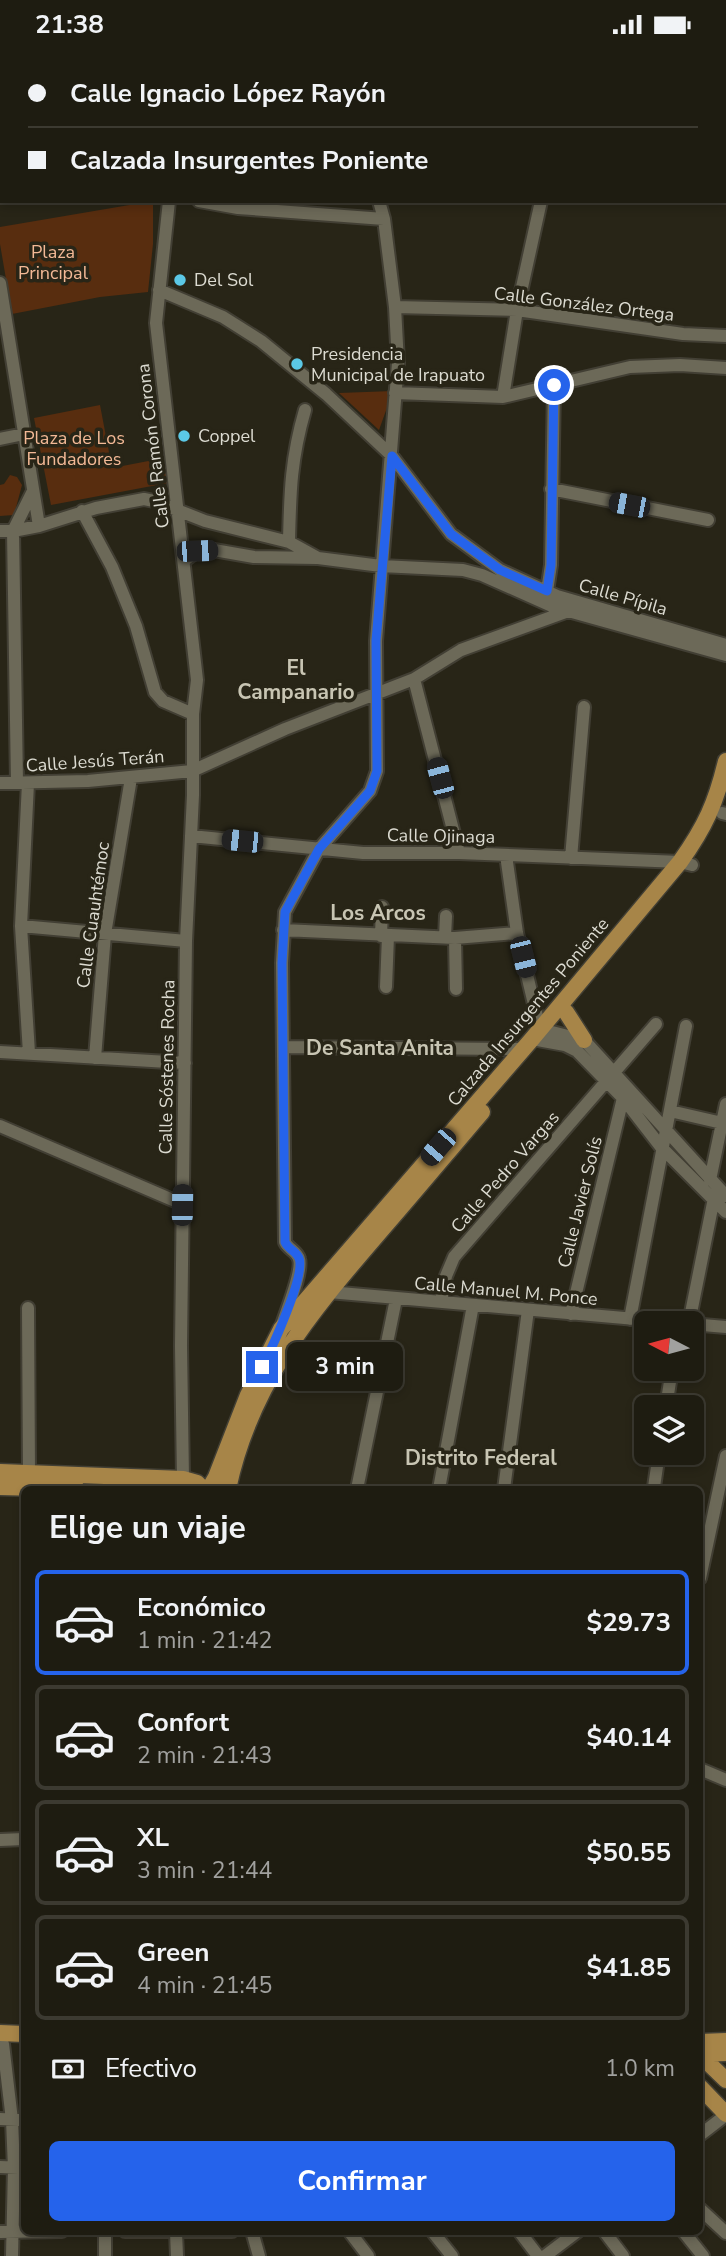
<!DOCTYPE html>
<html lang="es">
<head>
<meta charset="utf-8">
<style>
  body { margin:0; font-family:"Nunito Sans",sans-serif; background:#26251a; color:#f1f3f6; height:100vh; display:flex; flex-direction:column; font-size:26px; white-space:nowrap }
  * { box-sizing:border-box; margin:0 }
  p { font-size:23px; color:#a1a19f }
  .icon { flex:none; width:38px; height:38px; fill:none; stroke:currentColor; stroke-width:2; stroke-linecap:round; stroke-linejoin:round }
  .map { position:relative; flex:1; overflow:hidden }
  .panel { position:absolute; left:21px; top:1437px; width:682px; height:749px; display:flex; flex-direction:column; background:#1e1c11; border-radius:10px; box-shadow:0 4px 10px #0003,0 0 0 2px #3c3a31 }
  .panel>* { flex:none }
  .guide { position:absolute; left:0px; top:0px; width:726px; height:154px; box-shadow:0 4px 10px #0003,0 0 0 2px #3c3a31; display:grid; align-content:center; height:154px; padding:0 28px; background:#1e1c11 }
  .needle { width:46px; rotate:276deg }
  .tools { position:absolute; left:634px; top:1262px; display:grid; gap:14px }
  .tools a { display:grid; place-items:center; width:70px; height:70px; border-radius:10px; background:#1e1c11; box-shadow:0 4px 10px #0003,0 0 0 2px #3c3a31; font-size:35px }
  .end { position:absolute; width:32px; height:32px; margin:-16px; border:9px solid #2563eb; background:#fff; box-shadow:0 0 0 4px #fff }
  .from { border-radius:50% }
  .bubble { position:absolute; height:49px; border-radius:10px; background:#1e1c11; box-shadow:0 4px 10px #0003,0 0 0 2px #3c3a31; font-size:23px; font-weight:700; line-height:49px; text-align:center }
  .car { position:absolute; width:21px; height:42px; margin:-21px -10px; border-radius:9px; box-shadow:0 0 5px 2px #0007; background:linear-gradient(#222 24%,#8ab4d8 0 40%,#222 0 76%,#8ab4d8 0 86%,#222 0) }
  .guide b { display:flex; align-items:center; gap:24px; height:66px; font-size:26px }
  .guide b+b { border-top:2px solid #3c3a31 }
  .guide i { width:18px; height:18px; background:#f1f3f6 }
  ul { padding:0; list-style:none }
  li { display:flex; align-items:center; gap:21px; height:105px; margin:0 14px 10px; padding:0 14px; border:4px solid #3c3a31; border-radius:10px }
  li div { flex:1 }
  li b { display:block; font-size:26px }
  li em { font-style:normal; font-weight:700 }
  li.on { border-color:#2563eb }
  li>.icon { width:63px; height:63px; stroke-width:1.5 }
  h2 { padding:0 28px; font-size:32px; line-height:84px }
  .pay { display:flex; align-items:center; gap:18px; height:77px; padding:0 28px; font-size:26px }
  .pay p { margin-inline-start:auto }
  .cta { display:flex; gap:14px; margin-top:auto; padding:14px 28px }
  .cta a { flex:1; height:80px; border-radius:10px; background:#2563eb; color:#fff; font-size:28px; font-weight:700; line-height:80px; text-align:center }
  .status { display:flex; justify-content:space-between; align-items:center; height:49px; padding:0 35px; background:#1e1c11; direction:ltr }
  .status svg { height:19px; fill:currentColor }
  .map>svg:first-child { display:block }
  .green { fill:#582d0f }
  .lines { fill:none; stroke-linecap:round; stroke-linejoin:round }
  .minor-casing { stroke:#423f34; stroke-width:16 }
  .major-casing { stroke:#423f34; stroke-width:19 }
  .minor { stroke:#6c6958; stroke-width:12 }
  .major { stroke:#a78548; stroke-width:16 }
  .route { stroke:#2563eb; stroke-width:9 }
  .poi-dot { fill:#5bc8e6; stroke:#282517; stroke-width:2.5 }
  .labels { text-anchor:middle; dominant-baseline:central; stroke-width:7; stroke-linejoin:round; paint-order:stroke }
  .park-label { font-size:18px; fill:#f3b996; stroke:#282517 }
  .poi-label { font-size:18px; fill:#dcdbd1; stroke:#282517; text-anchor:start }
  .street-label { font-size:18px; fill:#dcdbd1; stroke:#282517 }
  .quarter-label { font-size:21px; font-weight:bold; fill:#c8c5b3; stroke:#282517 }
</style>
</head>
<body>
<div class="status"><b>21:38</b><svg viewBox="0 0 49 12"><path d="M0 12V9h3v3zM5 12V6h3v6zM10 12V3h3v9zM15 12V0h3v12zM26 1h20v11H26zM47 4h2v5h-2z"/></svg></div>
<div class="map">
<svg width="726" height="2207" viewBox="0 0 726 2207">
  <rect width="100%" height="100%" fill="#282517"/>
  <!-- green -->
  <path class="green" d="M153 152V195L148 243 100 248 12 265 0 195V178Z
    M393 342 379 381 339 344Z
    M100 356 112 419 164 409 168 434 51 456 34 369Z
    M10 426 17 428 22 436 14 466 0 467V436L4 435Z"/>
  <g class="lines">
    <!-- minor casing -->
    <g class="minor-casing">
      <path id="minor" d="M178 2V0
        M377 2V0
        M563 2V0
        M724 6H726
        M724 132 726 133
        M169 152 156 274 197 631 193 665V746L186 892 181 1297 183 1430 179 1440
        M199 152 238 159 384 170
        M0 234 39 477
        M159 241 223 268 261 292 326 345 392 407 451 485 500 521 557 547 726 596
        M395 258 517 261 683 285 726 287
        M395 344 503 348 630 318 680 316 726 319
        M503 348 517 261 541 152
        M0 390 24 385
        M551 440 708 471
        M82 462 112 518 136 577 155 643 163 652 193 665
        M0 482H13L39 477 96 459 144 450 154 452 205 472 289 493 318 509 381 517 463 521 482 526 554 558 726 606
        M289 493C290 443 291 409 305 361
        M185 511 197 502 214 501 254 508 317 509
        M547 542 551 516 554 336
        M414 630 459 804
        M0 734 88 732 192 722 285 680 414 630 461 601 571 561
        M17 734 13 482 33 442
        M28 734 21 877 29 1004
        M722 764 726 765
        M191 787 363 804H459L680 813 692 816
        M506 806 517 884 540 980 584 991 726 1147
        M571 809 584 658
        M21 877 186 892
        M283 881 455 889 517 884
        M381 887 382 858
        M445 888 446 867
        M455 889 456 940
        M386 938 388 887
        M532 990 565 996 577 1002 623 1049 661 1098 726 1163
        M283 998 523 1000
        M0 1003 185 1014
        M95 1009 105 885 131 729
        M670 1062 726 1075
        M0 1077 182 1155
        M710 1131 726 1055
        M329 1243 681 1274
        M441 1253 446 1227 454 1208 656 975
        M28 1259 29 1425
        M571 1265 623 1049
        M630 1270 686 977
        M689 1274 714 1149
        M691 1275 726 1278
        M282 1276C286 1263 303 1222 299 1210 297 1202 288 1200 285 1193L282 914 285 863 319 800 370 742 377 722 376 592 398 314 395 258 384 170 379 152
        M666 1358 672 1320
        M654 1438 659 1404
        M357 1440 396 1250
        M439 1440 473 1256
        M504 1440 528 1261
        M700 1529 726 1407
        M700 1720 726 1731
        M0 1791 24 1790
        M3 1995 12 2071 14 2119 12 2207
        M0 2070 24 2071
        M700 2086 726 2066
        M0 2118 24 2119
        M700 2160 726 2184
        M105 2182V2207
        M125 2182H232
        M252 2182 259 2207
        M349 2182 368 2207
        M432 2182 452 2207
        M519 2182 538 2207
        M604 2182 623 2207
        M683 2182 703 2207
        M0 2183 62 2182
        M176 2183 177 2207
        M545 2207 578 2182"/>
    </g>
    <!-- major casing -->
    <g class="major-casing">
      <path id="major" d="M566 963 584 991
        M0 1423 183 1430 197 1434 203 1440
        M0 1438 77 1440
        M209 1440 216 1428 248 1346 281 1280 532 990 680 813C705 778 716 754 726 712
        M228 1440C250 1335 310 1264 378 1185 413 1145 447 1104 482 1063
        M0 1984 24 1985
        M700 1993 726 1992
        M700 2005 726 2004
        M700 2006 726 2031
        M700 2038 726 2065"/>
    </g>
    <!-- minor -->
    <use href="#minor" class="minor"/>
    <!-- major -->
    <use href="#major" class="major"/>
  </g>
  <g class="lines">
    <!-- route -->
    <path class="route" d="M262 1318C271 1301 306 1226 299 1209 296 1202 288 1200 285 1193L282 914 285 863 319 800 370 742 377 722 376 592 392 407 451 485 500 521 547 542 551 516 554 336"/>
  </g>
  <!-- markers -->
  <g class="poi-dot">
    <circle cx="180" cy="231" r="7"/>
    <circle cx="297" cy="315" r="7"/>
    <circle cx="184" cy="387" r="7"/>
  </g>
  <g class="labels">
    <!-- park labels -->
    <g class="park-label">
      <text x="53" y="203">Plaza<tspan x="53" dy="21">Principal</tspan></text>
      <text x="74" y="389">Plaza de Los<tspan x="74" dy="21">Fundadores</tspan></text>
    </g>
    <!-- poi labels -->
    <g class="poi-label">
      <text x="194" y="231">Del Sol</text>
      <text x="311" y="305">Presidencia<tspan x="311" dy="21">Municipal de Irapuato</tspan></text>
      <text x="198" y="387">Coppel</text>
    </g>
    <!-- street labels -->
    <g class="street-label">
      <text transform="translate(584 255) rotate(7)">Calle González Ortega</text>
      <text transform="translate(153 397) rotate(-97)">Calle Ramón Corona</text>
      <text transform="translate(623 548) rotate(16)">Calle Pípila</text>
      <text transform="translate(95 712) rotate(-4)">Calle Jesús Terán</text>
      <text transform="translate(441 787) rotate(1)">Calle Ojinaga</text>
      <text transform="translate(93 866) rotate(-82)">Calle Cuauhtémoc</text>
      <text transform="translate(528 963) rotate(-50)">Calzada Insurgentes Poniente</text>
      <text transform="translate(167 1018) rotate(-89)">Calle Sóstenes Rocha</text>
      <text transform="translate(505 1123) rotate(-49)">Calle Pedro Vargas</text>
      <text transform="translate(580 1153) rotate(-76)">Calle Javier Solís</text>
      <text transform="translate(506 1242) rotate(5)">Calle Manuel M. Ponce</text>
    </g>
    <!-- quarter labels -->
    <g class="quarter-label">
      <text x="296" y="619">El<tspan x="296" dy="24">Campanario</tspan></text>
      <text x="378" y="864">Los Arcos</text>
      <text x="380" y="999">De Santa Anita</text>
      <text x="481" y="1409">Distrito Federal</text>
    </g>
  </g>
</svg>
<div class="tools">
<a><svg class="needle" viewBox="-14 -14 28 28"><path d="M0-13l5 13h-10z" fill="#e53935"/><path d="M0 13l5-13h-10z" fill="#a1a19f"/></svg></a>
<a><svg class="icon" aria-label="layers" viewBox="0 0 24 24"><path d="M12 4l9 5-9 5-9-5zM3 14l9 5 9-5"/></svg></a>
</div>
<i class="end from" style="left:554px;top:336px"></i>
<i class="end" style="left:262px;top:1318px"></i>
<div class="bubble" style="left:287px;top:1293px;width:116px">3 min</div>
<i class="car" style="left:629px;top:456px;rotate:281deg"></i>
<i class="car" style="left:197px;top:502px;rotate:88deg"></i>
<i class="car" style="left:440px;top:729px;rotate:345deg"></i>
<i class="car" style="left:242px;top:792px;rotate:276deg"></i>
<i class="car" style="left:523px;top:908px;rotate:166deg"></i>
<i class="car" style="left:438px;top:1098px;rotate:221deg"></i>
<i class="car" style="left:182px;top:1156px;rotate:1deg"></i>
<div class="guide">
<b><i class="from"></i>Calle Ignacio López Rayón</b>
<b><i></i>Calzada Insurgentes Poniente</b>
</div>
<section class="panel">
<h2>Elige un viaje</h2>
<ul>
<li class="on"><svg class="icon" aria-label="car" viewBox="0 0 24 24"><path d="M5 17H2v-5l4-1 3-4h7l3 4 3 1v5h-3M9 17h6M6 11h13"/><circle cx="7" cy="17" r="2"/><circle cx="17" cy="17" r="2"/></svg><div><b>Económico</b><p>1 min · 21:42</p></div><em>$29.73</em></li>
<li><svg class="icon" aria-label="car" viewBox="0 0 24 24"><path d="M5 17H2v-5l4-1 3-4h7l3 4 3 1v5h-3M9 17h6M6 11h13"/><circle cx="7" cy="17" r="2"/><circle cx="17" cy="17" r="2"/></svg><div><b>Confort</b><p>2 min · 21:43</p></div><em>$40.14</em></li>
<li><svg class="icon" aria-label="car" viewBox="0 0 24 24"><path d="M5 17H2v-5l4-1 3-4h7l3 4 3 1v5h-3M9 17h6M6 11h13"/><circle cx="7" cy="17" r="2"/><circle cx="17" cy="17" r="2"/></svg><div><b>XL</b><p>3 min · 21:44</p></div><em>$50.55</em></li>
<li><svg class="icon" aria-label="car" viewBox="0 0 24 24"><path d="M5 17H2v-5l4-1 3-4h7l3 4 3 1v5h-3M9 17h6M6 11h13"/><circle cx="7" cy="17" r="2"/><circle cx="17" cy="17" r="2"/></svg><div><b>Green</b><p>4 min · 21:45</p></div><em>$41.85</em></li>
</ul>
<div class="pay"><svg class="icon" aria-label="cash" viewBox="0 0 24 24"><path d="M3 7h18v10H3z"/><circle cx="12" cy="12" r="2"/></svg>Efectivo<p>1.0 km</p></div>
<div class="cta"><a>Confirmar</a></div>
</section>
</div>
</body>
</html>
